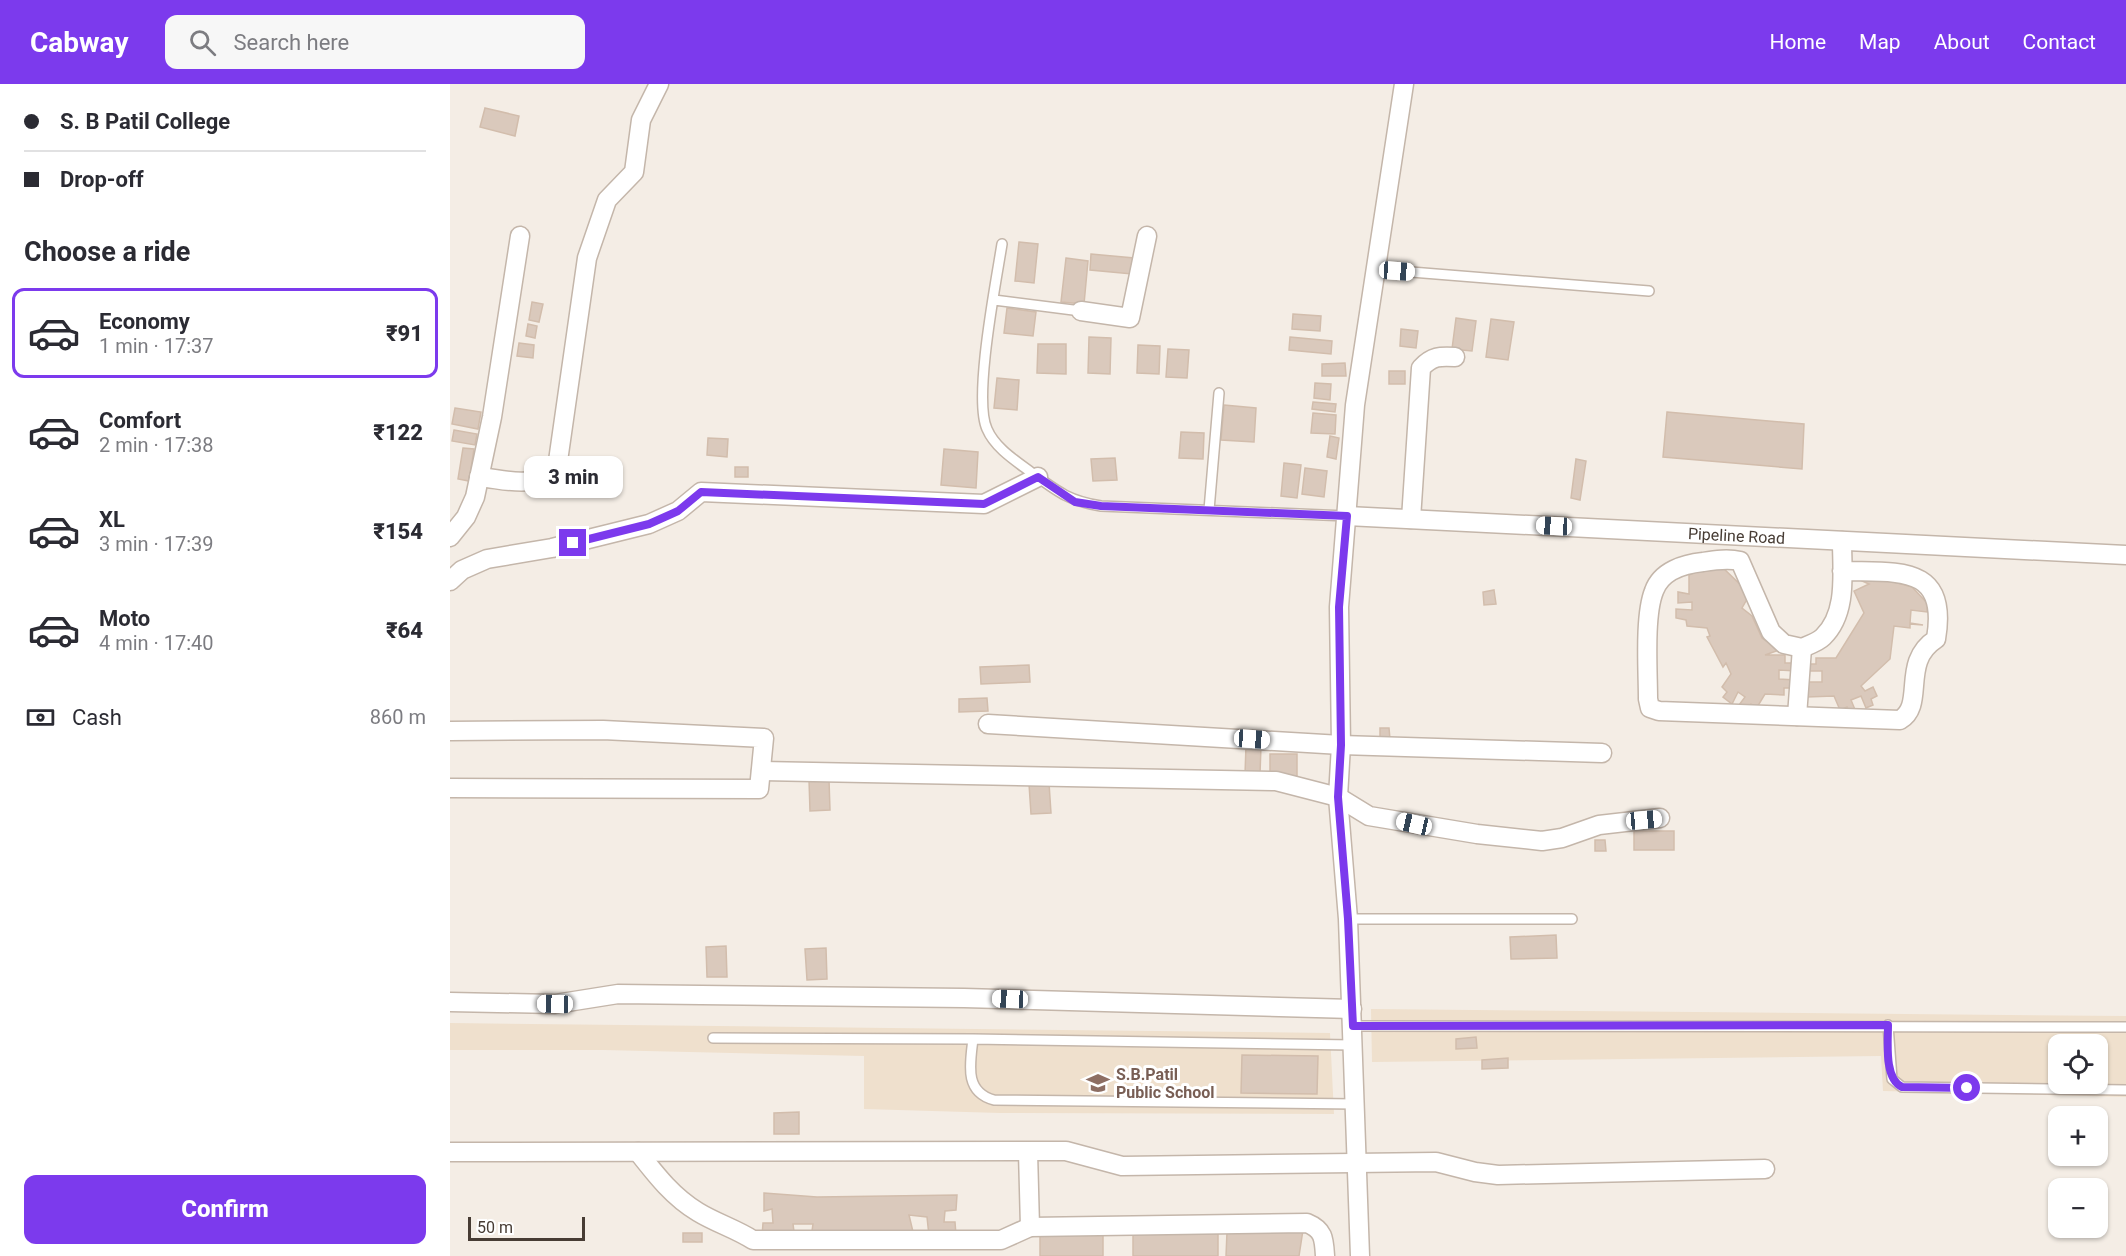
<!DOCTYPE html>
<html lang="en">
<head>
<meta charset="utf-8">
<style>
  body { margin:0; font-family:Roboto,sans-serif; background:#f7f7f7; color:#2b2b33; height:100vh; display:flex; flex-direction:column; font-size:22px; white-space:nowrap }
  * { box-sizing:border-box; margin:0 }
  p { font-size:20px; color:#7c7c81 }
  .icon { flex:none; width:33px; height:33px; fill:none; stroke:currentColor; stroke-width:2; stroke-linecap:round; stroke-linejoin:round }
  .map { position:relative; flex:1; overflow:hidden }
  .panel { display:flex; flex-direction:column; background:#fff; width:450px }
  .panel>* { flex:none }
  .guide { display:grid; align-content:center; height:132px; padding:0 24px; background:#fff }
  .buttons { position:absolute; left:1598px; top:950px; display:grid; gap:12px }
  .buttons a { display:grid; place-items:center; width:60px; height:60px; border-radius:12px; background:#fff; box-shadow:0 2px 4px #0004; font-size:30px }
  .scale { position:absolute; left:18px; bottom:15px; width:117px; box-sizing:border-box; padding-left:6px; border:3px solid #473c34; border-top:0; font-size:16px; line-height:21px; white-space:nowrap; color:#473c34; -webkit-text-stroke:4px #fff; paint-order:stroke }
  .end { position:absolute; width:27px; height:27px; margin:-14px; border:8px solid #7c3aed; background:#fff; box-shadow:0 0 0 3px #fff }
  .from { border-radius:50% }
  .bubble { position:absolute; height:42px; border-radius:12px; background:#fff; box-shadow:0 2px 4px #0004; font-size:20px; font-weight:800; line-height:42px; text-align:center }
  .car { position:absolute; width:18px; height:36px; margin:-18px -9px; border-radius:8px; box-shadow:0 0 4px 2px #0007; background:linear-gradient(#fff 24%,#345 0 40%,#fff 0 76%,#345 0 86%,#fff 0) }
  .guide b { display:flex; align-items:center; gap:21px; height:57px; font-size:22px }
  .guide b+b { border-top:2px solid #e1e1e2 }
  .guide i { width:15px; height:15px; background:#2b2b33 }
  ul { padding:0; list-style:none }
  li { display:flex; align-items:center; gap:18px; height:90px; margin:0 12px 9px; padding:0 12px; border:3px solid transparent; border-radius:12px }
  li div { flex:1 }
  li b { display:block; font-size:22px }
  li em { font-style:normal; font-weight:800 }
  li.current { border-color:#7c3aed }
  li>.icon { width:54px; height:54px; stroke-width:1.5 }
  h2 { padding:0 24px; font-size:27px; line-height:72px }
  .pay { display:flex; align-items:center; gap:15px; height:66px; padding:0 24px; font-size:22px }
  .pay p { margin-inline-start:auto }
  .action { display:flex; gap:12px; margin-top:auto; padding:12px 24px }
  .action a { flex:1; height:69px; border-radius:12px; background:#7c3aed; color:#fff; font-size:24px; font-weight:800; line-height:69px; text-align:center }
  header { display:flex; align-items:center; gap:36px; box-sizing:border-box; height:84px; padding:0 30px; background:#7c3aed; color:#fff }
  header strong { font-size:28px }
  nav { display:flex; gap:33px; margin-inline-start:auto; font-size:21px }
  .search { width:420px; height:54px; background:#f7f7f7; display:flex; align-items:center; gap:15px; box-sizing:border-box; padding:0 21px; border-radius:12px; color:#7c7c81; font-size:22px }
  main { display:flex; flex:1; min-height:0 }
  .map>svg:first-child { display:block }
  .education { fill:#efe0cd; fill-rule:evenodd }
  .building { fill:#dac9bc; stroke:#d2bdac; stroke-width:1.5 }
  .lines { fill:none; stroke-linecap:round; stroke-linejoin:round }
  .service-casing { stroke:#c4b6aa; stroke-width:12 }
  .minor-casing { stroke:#c4b6aa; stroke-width:21 }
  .service { stroke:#fff; stroke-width:9 }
  .minor { stroke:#fff; stroke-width:18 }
  .route { stroke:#7c3aed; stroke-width:8 }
  .labels { text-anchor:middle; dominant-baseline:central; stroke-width:6; stroke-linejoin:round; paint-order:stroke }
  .street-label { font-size:16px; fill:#473c34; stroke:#fff }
  .education-label { font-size:16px; font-weight:bold; fill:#785e54; stroke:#fff; text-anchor:start }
</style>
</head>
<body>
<header>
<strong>Cabway</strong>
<div class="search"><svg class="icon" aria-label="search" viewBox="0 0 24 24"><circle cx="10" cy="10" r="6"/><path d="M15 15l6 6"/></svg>Search here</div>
<nav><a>Home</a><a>Map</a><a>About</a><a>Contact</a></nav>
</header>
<main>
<section class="panel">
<div class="guide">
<b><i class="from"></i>S. B Patil College</b>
<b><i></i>Drop-off</b>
</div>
<h2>Choose a ride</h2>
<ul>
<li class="current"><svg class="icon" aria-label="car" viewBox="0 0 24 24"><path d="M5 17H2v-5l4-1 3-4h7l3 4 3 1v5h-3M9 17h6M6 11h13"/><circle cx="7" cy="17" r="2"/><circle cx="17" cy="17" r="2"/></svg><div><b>Economy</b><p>1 min · 17:37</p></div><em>₹91</em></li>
<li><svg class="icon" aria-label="car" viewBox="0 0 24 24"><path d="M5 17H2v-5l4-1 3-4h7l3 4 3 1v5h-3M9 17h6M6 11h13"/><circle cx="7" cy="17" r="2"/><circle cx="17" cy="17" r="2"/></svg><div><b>Comfort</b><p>2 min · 17:38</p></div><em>₹122</em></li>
<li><svg class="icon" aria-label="car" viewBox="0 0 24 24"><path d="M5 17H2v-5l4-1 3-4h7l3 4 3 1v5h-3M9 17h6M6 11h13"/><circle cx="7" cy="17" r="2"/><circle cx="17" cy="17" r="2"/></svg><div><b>XL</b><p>3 min · 17:39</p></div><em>₹154</em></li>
<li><svg class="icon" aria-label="car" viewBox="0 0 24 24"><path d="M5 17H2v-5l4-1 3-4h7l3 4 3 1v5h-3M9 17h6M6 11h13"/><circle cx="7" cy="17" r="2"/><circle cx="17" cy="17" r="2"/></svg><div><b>Moto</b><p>4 min · 17:40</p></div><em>₹64</em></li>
</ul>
<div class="pay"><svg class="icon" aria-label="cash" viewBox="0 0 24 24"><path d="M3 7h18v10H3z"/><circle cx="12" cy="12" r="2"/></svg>Cash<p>860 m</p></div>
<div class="action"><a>Confirm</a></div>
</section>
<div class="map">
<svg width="1676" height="1172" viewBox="0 0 1676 1172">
  <rect width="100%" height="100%" fill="#f4ede5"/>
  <!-- education -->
  <path class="education" d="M921 925 1676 932V1013L1433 1007 1431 972 922 978ZM1608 960H1647V999H1608Z
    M0 939 880 949 884 1030 550 1029 414 1025V972L153 966H0Z"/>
  <!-- building -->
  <path class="building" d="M35 24 69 32 65 52 30 43Z
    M569 158 588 160 584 199 565 197Z
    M641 170 684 174 682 190 640 186Z
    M616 174 638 177 634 220 611 218Z
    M82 218 93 220 89 238 79 236Z
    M557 224 586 228 583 252 554 249Z
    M843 230 871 232 870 247 842 245Z
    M1006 234 1026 237 1022 267 1002 265Z
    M1041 235 1064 238 1058 276 1036 273Z
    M78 240 87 242 85 254 76 252Z
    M951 245 968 247 966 264 950 262Z
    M639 253 661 254 660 290 638 289Z
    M840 253 882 257 881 270 839 266Z
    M69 259 84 261 83 274 67 272Z
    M588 260H616V290L587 289Z
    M688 261 710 262 709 290 687 289Z
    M718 265 739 266 737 294 716 293Z
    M895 279 896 292H872V280Z
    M939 287H955V300H939Z
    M547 294 569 296 567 326 544 324Z
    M865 299 881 300 880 316 864 314Z
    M863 318 886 320 885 328 862 325Z
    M774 321 806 324 804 358 771 356Z
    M5 324 31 328 28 345 2 340Z
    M1217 328 1354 340 1352 385 1213 373Z
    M863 329 886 331 885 350 861 349Z
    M4 346 27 350 25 361 2 357Z
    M731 348 754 349 753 375 729 374Z
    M880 352 889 354 886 375 877 373Z
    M258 354 278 355 277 373 257 371Z
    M13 364 24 365 19 397 8 395Z
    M494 365 528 368 526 404 491 401Z
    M665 374 667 396 643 397 641 375Z
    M1126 375 1136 377 1130 416 1121 414Z
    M834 379 851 381 847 414 831 412Z
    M285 383H298V393H285Z
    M855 384 877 387 874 413 852 410Z
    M1261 481 1272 483 1300 510 1292 524 1302 532 1312 554 1329 566 1315 571H1335V579H1346V587L1329 586V595L1345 596 1344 604H1334V611L1315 610 1306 625 1301 620 1296 626 1289 621 1295 613 1288 608 1282 620 1273 613 1277 608 1272 603 1281 590 1276 579 1273 583 1257 553 1260 552 1257 544 1237 542 1236 536 1226 534V525L1242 526V518L1228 519V508L1239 510V491Z
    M1410 496H1437L1462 503 1478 520 1477 528 1461 526 1460 539 1473 541 1460 540V544L1444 542 1440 575 1411 602 1415 607 1423 603 1427 612 1421 615 1423 621 1416 624 1411 612 1401 616 1406 628 1400 630 1397 623 1390 626 1384 612 1357 613V598H1372V587H1356L1357 580H1366V574H1386L1414 529 1404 507 1419 500Z
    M1044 506 1046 520 1034 521 1033 508Z
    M579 581 580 598 531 600 530 583Z
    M537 614 538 627 509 628V615Z
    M930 644H939L940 655H930Z
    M796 662H811L810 690H795Z
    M820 670H847V692H820Z
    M359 696H379L380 726 360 727Z
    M599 699 601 729 581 730 579 700Z
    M1184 747H1224V766H1184Z
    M1145 756H1155L1156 767H1145Z
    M1106 851 1107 874 1061 875 1060 853Z
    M276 862 277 893H257L256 863Z
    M376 864 377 895 357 896 355 865Z
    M1026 953 1027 964 1006 965V955Z
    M792 971 868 972 867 1010 791 1009Z
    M1058 974V984L1032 985V976Z
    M349 1028V1050H324V1029Z
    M314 1109 367 1113 507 1111 506 1126 495 1127 494 1138H505L506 1151 479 1152 477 1133 459 1131 464 1152 361 1154 363 1140H343L345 1155 312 1152 313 1139H323L322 1125 314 1127Z
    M683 1146H768V1172H683Z
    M853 1146 849 1172H776L777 1148Z
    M233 1149H252V1158H233Z
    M590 1149 653 1150V1172H590Z"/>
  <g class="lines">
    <!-- service casing -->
    <g class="service-casing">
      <path id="service" d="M552 160C546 198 523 315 537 345 545 364 566 377 582 389 608 408 619 417 651 422L897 432
        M924 185 1199 207
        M544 216 631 227
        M759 426 769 309
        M898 835H1122
        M1438 941 1442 995 1452 1003 1676 1006
        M903 942 1676 943
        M263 954 523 955C520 980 514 1008 544 1016L905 1020
        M523 955 903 961"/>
    </g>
    <!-- minor casing -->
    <g class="minor-casing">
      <g id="minor">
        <path d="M631 227 680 234 697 152"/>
        <path d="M29 393C60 396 89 408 108 377L137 174 157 116 184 88 191 36 209 0"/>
        <path id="s1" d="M897 432 1676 471"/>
        <path d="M961 435 971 284C982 272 990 272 1005 273"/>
        <path d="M0 453 16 433 25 413 42 333 70 152"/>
        <path d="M1392 457C1392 488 1398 529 1373 553 1368 558 1359 561 1352 564L1334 560 1321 548 1290 477C1278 474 1265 476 1253 478 1234 480 1211 487 1204 507 1194 532 1198 587 1198 615L1200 624 1209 627 1450 636C1476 621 1450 578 1486 555 1499 479 1446 489 1392 487"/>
        <path d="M0 497 12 486 37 475 102 464 199 440 228 427 251 408 534 420 588 393"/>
        <path d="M1347 632 1352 564"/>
        <path d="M538 640 891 661 1152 669"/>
        <path d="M0 647 153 646 314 654 309 705 0 704"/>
        <path d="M311 687 826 697 888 713 919 732 1027 750 1092 757 1112 754 1149 741 1210 734"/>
        <path d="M0 918 105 920 168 910 514 914 902 925"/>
        <path d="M0 1068 616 1067 672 1082 986 1078 1025 1088 1048 1091 1315 1085"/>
        <path d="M188 1068C206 1091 223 1113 248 1128 266 1139 286 1145 303 1156H551L580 1143 857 1139C874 1146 874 1155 875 1172"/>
        <path d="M578 1068 580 1143"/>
        <path d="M910 1172 898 835 888 713 891 661 889 523 905 321 954 0"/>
      </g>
    </g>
    <!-- service -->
    <use href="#service" class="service"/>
    <!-- minor -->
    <use href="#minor" class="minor"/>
  </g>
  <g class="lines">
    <!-- route -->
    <path class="route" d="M123 459 199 440 228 427 251 408 534 420 588 393 625 418 651 422 897 432 889 523 891 661 888 713 898 835 903 942 1438 941C1438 958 1434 995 1452 1003L1517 1004"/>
  </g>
  <!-- icons -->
  <defs>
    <g id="school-bare" transform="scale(1.8)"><path d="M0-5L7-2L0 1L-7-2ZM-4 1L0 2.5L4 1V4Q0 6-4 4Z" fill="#8d6e63" stroke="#fff" stroke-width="2.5" paint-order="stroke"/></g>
  </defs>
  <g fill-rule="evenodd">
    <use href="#school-bare" x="648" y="999"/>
  </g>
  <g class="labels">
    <!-- street labels -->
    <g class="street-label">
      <text stroke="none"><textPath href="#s1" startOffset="390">Pipeline Road</textPath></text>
    </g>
    <!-- education labels -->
    <g class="education-label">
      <text x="666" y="990">S.B.Patil<tspan x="666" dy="18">Public School</tspan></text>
    </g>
  </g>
</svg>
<div class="buttons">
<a><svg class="icon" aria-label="locate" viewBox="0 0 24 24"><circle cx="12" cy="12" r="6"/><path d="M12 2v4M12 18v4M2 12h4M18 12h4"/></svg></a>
<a>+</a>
<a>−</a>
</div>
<div class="scale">50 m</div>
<i class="end from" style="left:1517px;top:1004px"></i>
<i class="end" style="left:123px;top:459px"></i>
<div class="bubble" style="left:74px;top:372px;width:99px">3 min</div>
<i class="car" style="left:947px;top:187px;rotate:94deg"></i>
<i class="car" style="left:1104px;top:442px;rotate:273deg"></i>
<i class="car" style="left:802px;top:655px;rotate:94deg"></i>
<i class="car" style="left:1194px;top:736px;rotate:85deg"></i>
<i class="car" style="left:964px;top:740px;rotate:283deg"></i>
<i class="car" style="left:560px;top:915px;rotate:272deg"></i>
<i class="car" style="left:105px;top:920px;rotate:271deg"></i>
</div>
</main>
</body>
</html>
